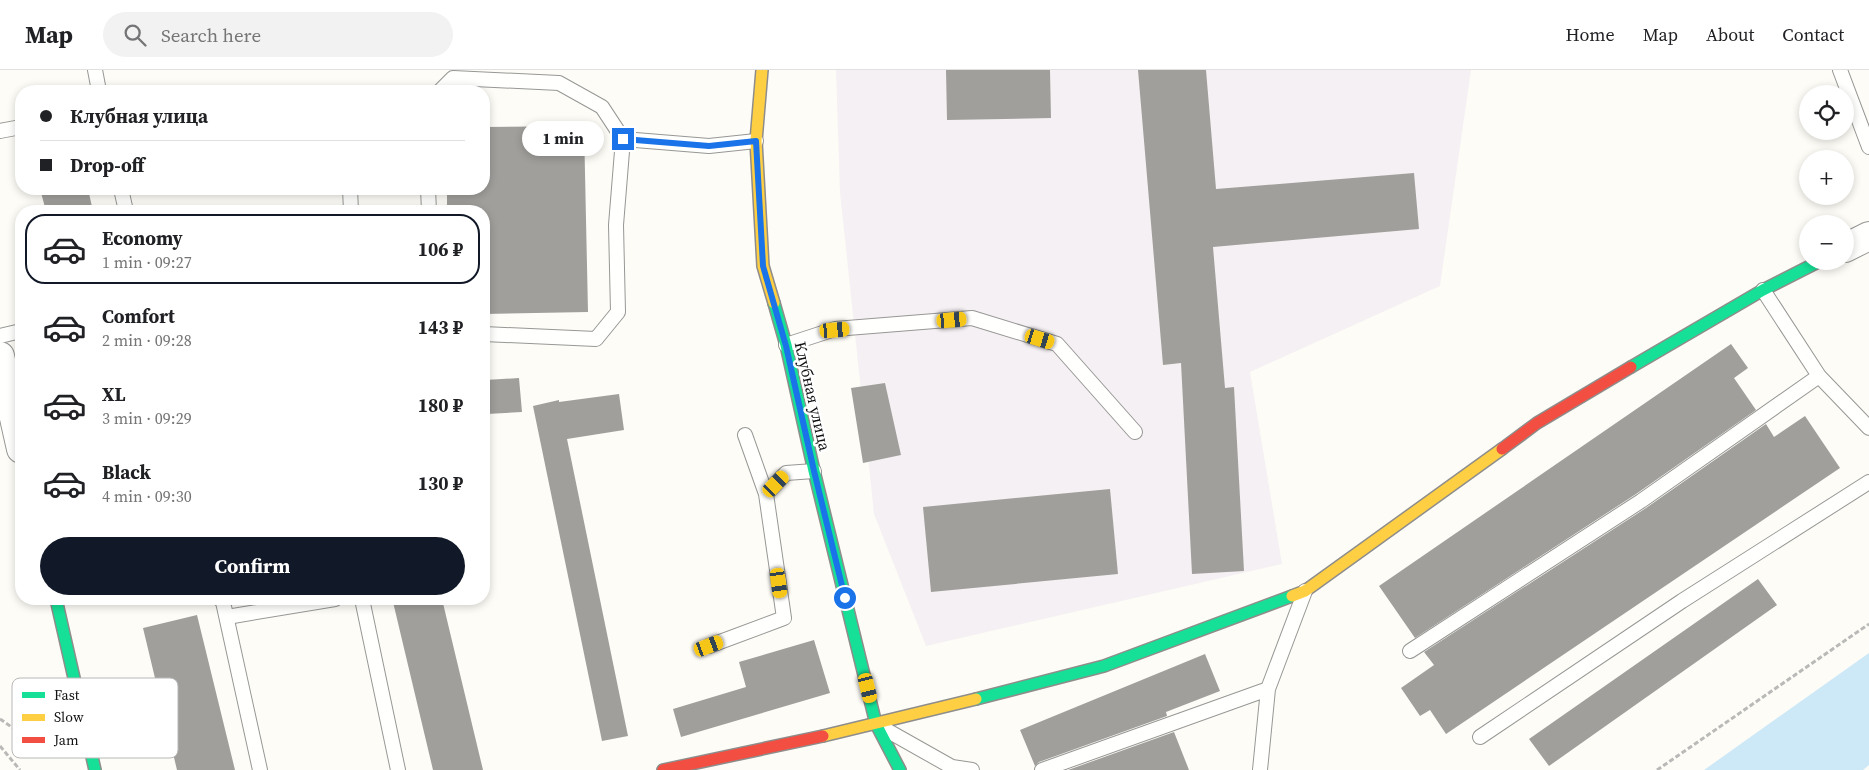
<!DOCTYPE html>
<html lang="en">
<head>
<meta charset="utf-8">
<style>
  body { margin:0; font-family:"Source Serif 4",serif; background:#f2f2f2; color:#202124; height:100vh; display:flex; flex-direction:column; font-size:19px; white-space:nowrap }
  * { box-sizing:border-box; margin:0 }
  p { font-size:16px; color:#757577 }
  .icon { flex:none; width:28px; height:28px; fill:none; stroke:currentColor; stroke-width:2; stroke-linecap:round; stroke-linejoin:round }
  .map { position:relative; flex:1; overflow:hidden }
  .sheet { position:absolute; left:15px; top:135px; width:475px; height:400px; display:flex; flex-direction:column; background:#fff; border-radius:20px; box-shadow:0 2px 8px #0003 }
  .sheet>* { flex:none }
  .hud { position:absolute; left:15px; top:15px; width:475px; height:110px; border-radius:20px; box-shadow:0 2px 8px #0003; display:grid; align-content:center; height:110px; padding:0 25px; background:#fff }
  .tools { position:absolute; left:1799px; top:15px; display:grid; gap:10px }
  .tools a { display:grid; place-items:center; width:55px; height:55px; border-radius:50%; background:#fff; box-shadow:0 2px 8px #0003; font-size:25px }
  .end { position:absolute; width:22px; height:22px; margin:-11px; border:6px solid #1a73e8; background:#fff; box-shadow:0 0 0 2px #fff }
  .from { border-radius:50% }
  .bubble { position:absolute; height:35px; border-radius:18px; background:#fff; box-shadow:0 2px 8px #0003; font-size:16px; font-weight:700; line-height:35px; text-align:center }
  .car { position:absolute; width:15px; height:30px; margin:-15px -8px; border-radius:6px; box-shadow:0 0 4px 1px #0007; background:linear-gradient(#f5c518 24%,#345 0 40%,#f5c518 0 76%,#345 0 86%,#f5c518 0) }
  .hud b { display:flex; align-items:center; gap:18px; height:48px; font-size:19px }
  .hud b+b { border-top:1px solid #e0e0e0 }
  .hud i { width:12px; height:12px; background:#202124 }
  ul { padding:9px 0 0; list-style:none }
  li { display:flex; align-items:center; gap:15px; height:70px; margin:0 10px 8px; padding:0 15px; border:2px solid transparent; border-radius:20px }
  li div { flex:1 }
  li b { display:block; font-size:19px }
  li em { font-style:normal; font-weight:700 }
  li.on { border-color:#111827 }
  li>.icon { width:45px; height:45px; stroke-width:1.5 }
  .primary-button { display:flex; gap:10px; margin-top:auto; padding:10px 25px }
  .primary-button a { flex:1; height:58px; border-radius:30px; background:#111827; color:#fff; font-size:20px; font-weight:700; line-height:58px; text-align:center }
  header { display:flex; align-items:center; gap:30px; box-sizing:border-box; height:70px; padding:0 25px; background:#fff; border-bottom:1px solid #e0e0e0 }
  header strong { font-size:24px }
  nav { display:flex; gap:28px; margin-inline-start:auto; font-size:18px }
  .search { width:350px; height:45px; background:#f2f2f2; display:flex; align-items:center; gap:12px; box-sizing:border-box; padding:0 18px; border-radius:28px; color:#757577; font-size:19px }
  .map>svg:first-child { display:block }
  .industrial { fill:#f5f0f3 }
  .water { fill:#cde8f7 }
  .building { fill:#a19f9c }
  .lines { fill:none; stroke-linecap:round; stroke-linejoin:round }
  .lane-casing { stroke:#979795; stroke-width:16 }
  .street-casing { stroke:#979795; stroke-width:30 }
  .fast-casing { stroke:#8e8d8b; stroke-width:14 }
  .slow-casing { stroke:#8e8d8b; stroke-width:14 }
  .jam-casing { stroke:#8e8d8b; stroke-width:14 }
  .path { stroke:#b9b9b8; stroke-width:3; stroke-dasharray:5 2.5; stroke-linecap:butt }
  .lane { stroke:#fffffe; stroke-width:14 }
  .street { stroke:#fffffe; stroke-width:28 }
  .fast { stroke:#16e098; stroke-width:11 }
  .slow { stroke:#ffcf43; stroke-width:11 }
  .jam { stroke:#f24e42; stroke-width:11 }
  .route { stroke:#1a73e8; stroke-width:6 }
  .labels { text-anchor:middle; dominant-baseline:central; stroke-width:5; stroke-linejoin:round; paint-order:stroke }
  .street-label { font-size:16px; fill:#111; stroke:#fff }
  .key { fill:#fff; stroke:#b8b8b8; stroke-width:1 }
  .key-label { font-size:14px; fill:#111 }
</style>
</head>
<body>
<header>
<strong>Map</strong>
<div class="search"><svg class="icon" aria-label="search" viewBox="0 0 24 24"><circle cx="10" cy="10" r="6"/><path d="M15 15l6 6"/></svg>Search here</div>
<nav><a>Home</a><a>Map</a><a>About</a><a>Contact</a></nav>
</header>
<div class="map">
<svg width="1869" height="700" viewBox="0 0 1869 700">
  <rect width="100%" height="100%" fill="#fdfcf7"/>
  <!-- industrial -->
  <path class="industrial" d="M836 0H1471L1440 216 1250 302 1282 494 926 576 874 444 840 122Z"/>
  <!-- water -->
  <path class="water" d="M1869 583V695L1863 700H1704Z"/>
  <!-- building -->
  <path class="building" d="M946 0H1050L1051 48 947 50Z
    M1138 0H1206L1216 119 1414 103 1419 159 1213 177 1225 318 1234 317 1244 501 1192 504 1181 293 1163 295Z
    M584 56 588 242 484 244V141H447V119H484V57Z
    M40 119H88L93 141H46Z
    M1731 274 1748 298 1734 308 1756 340 1636 424 1415 568 1379 516Z
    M519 308 522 342 487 344 485 310Z
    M885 313 901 385 863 393 851 318Z
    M619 324 624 360 567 369 628 666 602 671 533 336 559 330V332Z
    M1805 346 1840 398 1446 664 1430 640 1420 646 1401 618 1434 595 1424 582 1646 438 1766 354 1774 367Z
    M1110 419 1118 504 931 522 923 437Z
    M1758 509 1777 535 1549 696 1529 669Z
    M407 529H442L483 700H433L393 532Z
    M197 545 235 700H177L143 558Z
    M814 570 830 623 681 667 673 639 746 617 739 592Z
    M1205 584 1220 621 1166 642 1167 646 1039 692 1035 696 1020 660Z
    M1174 662 1189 700H1068Z"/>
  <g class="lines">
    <!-- lane casing -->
    <g class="lane-casing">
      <path id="lane" d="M95 0 99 21
        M1840 0 1869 77
        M440 21 453 8 559 13 602 37 623 69 616 155 618 242 596 269 484 264
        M0 61 21 57
        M623 69 709 76 756 71
        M121 119 126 141
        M350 119 351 141
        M428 119 429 141
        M1763 220 1819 306 1869 358
        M0 266 21 261
        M786 275 835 259 972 248 1057 274 1135 362
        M766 424 786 403 814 401
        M220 529 223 532 260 700
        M362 529 398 700
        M227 547 335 529
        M709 576 784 548 766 424 745 365
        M1410 581 1641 431 1819 306
        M881 657 952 697 972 700
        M1480 667 1682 531 1869 412
        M1042 700 1268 619
        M1260 700 1268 619 1305 521"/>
    </g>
    <!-- street casing -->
    <g class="street-casing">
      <path id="street" d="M1845 178 1869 166
        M0 286 21 379"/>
    </g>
    <!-- fast casing -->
    <g class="fast-casing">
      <path id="fast" d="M774 233 786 275 814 401 876 654 900 700
        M1631 297 1763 220 1820 191
        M56 529 95 700
        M976 629 1104 596 1292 526"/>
    </g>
    <!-- slow casing -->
    <g class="slow-casing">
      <path id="slow" d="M762 0 756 71 763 196 774 233
        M1292 526 1305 521 1502 379
        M823 666 976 629"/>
    </g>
    <!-- jam casing -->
    <g class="jam-casing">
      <path id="jam" d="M1502 379 1537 353 1631 297
        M663 700 823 666"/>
    </g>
    <!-- path -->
    <path class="path" d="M0 649 13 658 49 676
      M0 676 20 700
      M1657 700 1869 554"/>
    <!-- lane -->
    <use href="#lane" class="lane"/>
    <!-- street -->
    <use href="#street" class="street"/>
    <!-- fast -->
    <use href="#fast" class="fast"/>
    <!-- slow -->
    <use href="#slow" class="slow"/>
    <!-- jam -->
    <use href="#jam" class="jam"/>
  </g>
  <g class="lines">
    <!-- route -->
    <path class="route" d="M623 69 709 76 756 71 763 196 786 276 814 401 845 528"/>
  </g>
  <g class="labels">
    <!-- street labels -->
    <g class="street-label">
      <text transform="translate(813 326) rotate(77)">Клубная улица</text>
    </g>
  </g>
  <!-- legend -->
  <rect x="12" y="608" width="166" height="80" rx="8" class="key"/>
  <rect x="22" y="622" width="23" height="6" fill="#16e098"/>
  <rect x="22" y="644" width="23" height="7" fill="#ffcf43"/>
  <rect x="22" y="667" width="23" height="6" fill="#f24e42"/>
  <g class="key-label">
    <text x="54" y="630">Fast</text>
    <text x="54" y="652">Slow</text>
    <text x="54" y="675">Jam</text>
  </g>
</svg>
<div class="tools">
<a><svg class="icon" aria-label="locate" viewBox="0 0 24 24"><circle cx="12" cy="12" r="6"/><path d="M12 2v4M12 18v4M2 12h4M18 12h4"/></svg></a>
<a>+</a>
<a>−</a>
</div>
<i class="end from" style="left:845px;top:528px"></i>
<i class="end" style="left:623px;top:69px"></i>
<div class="bubble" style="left:522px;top:51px;width:82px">1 min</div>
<i class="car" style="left:952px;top:250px;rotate:85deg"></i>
<i class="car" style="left:835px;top:260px;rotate:85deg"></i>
<i class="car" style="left:1040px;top:269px;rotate:107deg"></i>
<i class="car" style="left:776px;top:414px;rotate:44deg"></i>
<i class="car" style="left:779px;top:513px;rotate:172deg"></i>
<i class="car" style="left:709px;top:576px;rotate:69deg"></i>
<i class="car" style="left:868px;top:618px;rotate:166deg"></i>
<div class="hud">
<b><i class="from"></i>Клубная улица</b>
<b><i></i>Drop-off</b>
</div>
<section class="sheet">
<ul>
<li class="on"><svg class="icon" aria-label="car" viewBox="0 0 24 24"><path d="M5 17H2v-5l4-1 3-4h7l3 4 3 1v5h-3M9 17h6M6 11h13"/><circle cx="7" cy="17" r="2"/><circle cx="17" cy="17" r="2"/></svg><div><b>Economy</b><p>1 min · 09:27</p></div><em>106 ₽</em></li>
<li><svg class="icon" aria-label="car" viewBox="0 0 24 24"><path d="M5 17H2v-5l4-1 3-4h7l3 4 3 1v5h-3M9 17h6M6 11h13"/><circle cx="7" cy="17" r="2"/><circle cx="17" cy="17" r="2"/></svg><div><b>Comfort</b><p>2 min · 09:28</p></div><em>143 ₽</em></li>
<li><svg class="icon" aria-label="car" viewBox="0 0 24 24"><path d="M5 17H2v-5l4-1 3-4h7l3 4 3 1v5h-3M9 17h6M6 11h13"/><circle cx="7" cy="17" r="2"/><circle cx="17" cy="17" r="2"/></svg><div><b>XL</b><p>3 min · 09:29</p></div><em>180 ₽</em></li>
<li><svg class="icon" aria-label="car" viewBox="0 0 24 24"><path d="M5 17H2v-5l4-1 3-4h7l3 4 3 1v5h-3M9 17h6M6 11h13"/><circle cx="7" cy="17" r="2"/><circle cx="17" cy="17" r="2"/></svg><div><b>Black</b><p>4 min · 09:30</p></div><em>130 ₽</em></li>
</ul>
<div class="primary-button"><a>Confirm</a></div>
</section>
</div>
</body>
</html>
